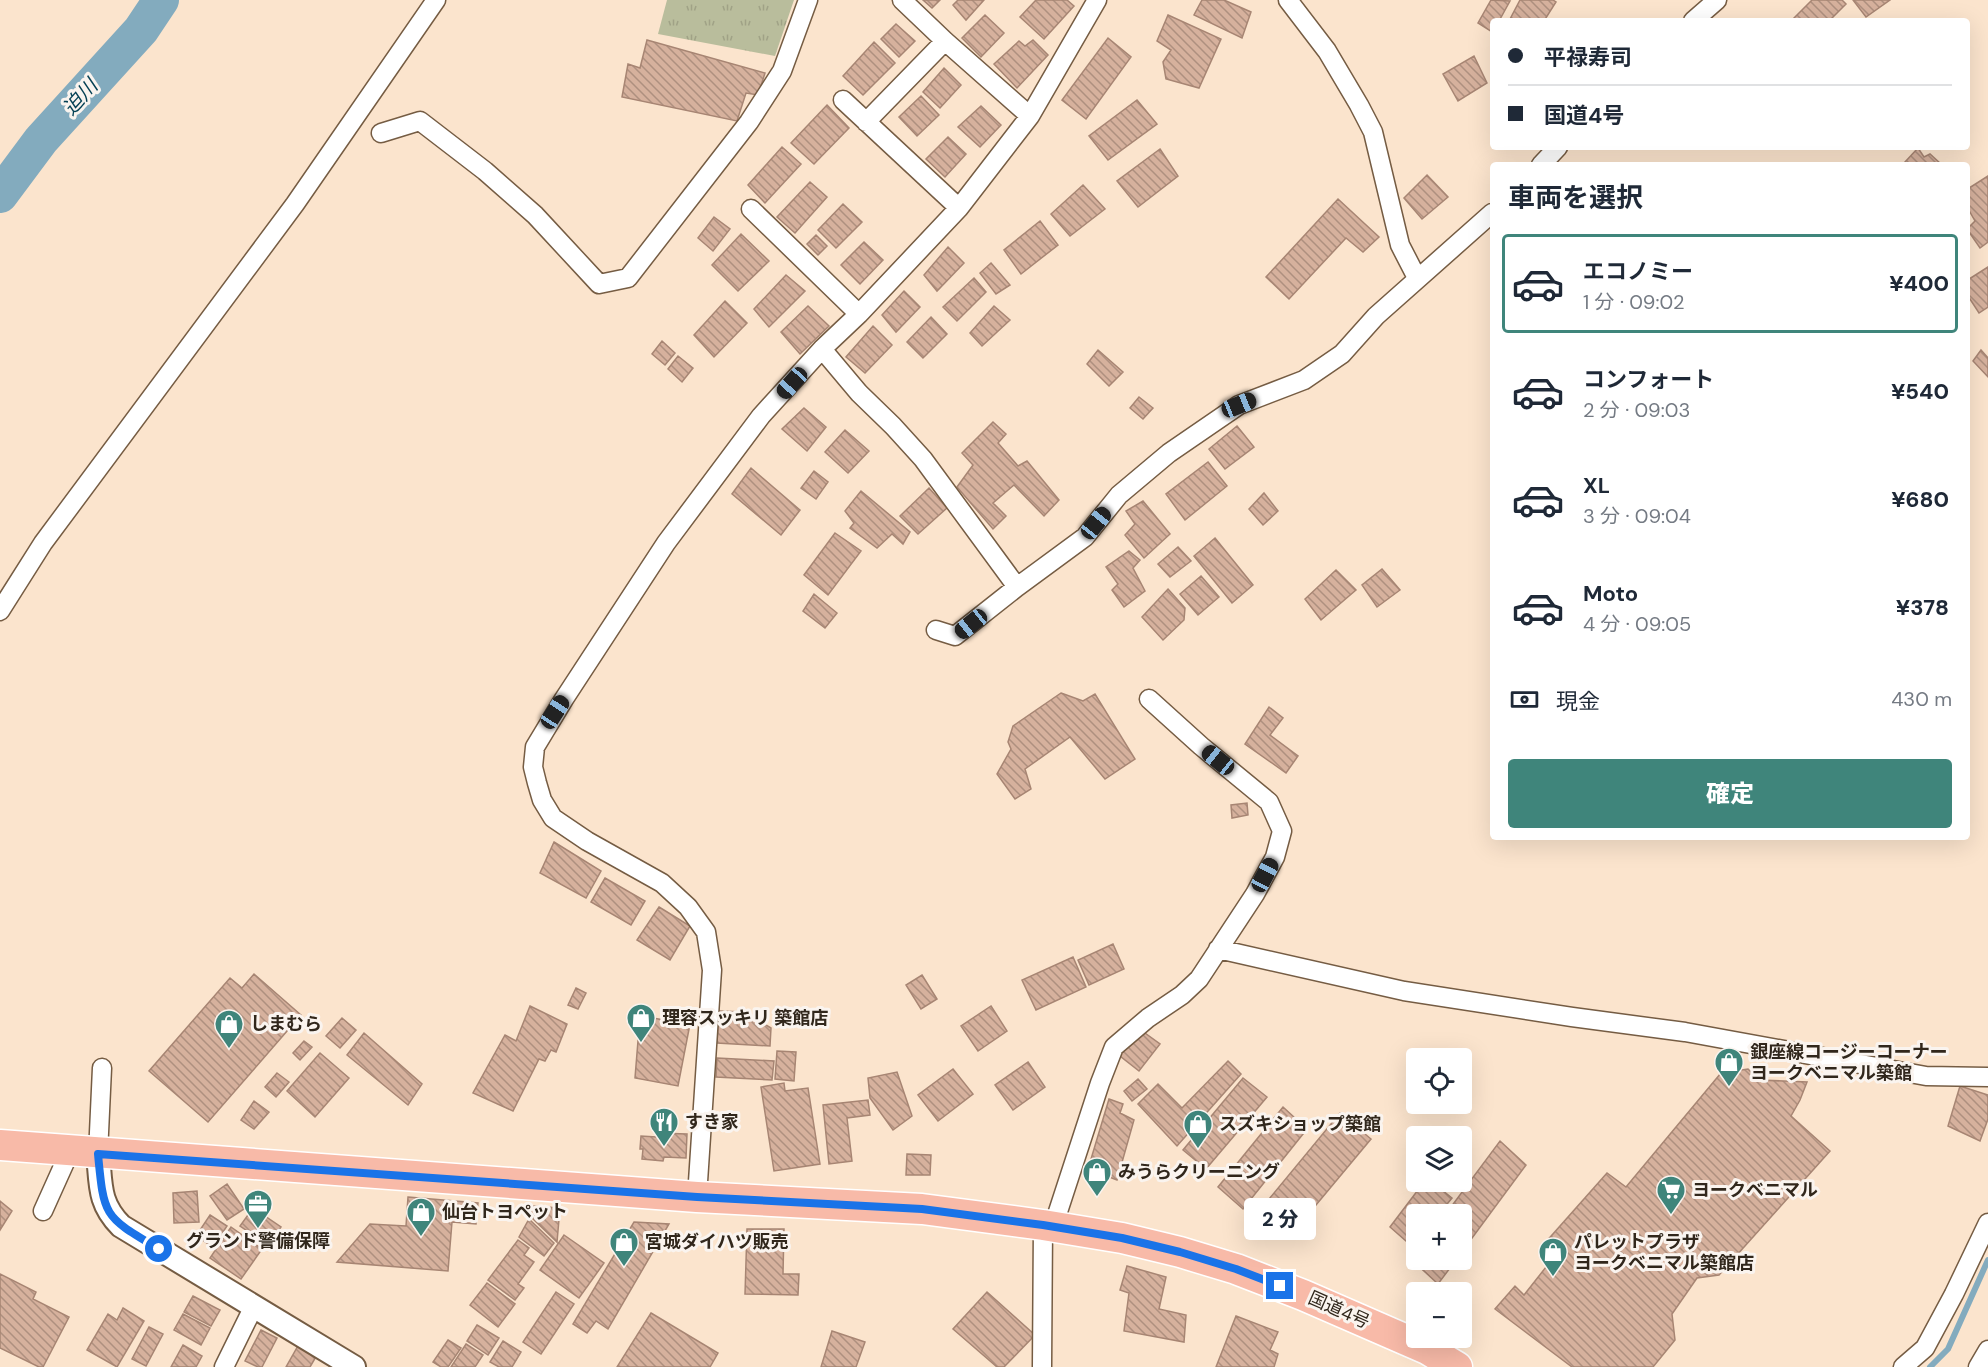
<!DOCTYPE html>
<html lang="ja">
<head>
<meta charset="utf-8">
<style>
  body { margin:0; font-family:"DM Sans","Noto Sans JP",sans-serif; background:#f6f6f7; color:#1f2937; height:100vh; display:flex; flex-direction:column; font-size:22px; white-space:nowrap }
  * { box-sizing:border-box; margin:0 }
  p { font-size:20px; color:#747a83 }
  .icon { flex:none; width:33px; height:33px; fill:none; stroke:currentColor; stroke-width:2; stroke-linecap:round; stroke-linejoin:round }
  .map { position:relative; flex:1; overflow:hidden }
  .drawer { position:absolute; left:1490px; top:162px; width:480px; height:678px; display:flex; flex-direction:column; background:#fff; border-radius:6px; box-shadow:0 6px 24px #0002 }
  .drawer>* { flex:none }
  .top-card { position:absolute; left:1490px; top:18px; width:480px; height:132px; border-radius:6px; box-shadow:0 6px 24px #0002; display:grid; align-content:center; height:132px; padding:0 18px; background:#fff }
  .controls { position:absolute; left:1406px; top:1048px; display:grid; gap:12px }
  .controls a { display:grid; place-items:center; width:66px; height:66px; border-radius:6px; background:#fff; box-shadow:0 6px 24px #0002; font-size:30px }
  .end { position:absolute; width:27px; height:27px; margin:-14px; border:8px solid #1a73e8; background:#fff; box-shadow:0 0 0 3px #fff }
  .from { border-radius:50% }
  .bubble { position:absolute; height:42px; border-radius:6px; background:#fff; box-shadow:0 6px 24px #0002; font-size:20px; font-weight:800; line-height:42px; text-align:center }
  .car { position:absolute; width:18px; height:36px; margin:-18px -9px; border-radius:8px; box-shadow:0 0 4px 2px #0007; background:linear-gradient(#222 24%,#8ab4d8 0 40%,#222 0 76%,#8ab4d8 0 86%,#222 0) }
  .top-card b { display:flex; align-items:center; gap:21px; height:57px; font-size:22px }
  .top-card b+b { border-top:2px solid #e0e1e3 }
  .top-card i { width:15px; height:15px; background:#1f2937 }
  ul { padding:0; list-style:none }
  li { display:flex; align-items:center; gap:18px; height:99px; margin:0 12px 9px; padding:0 6px; border:3px solid transparent; border-radius:6px }
  li div { flex:1 }
  li b { display:block; font-size:22px }
  li em { font-style:normal; font-weight:800 }
  li.selected { border-color:#3f857b }
  li>.icon { width:54px; height:54px; stroke-width:1.5 }
  h2 { padding:0 18px; font-size:27px; line-height:72px }
  .pay { display:flex; align-items:center; gap:15px; height:66px; padding:0 18px; font-size:22px }
  .pay p { margin-inline-start:auto }
  .cta { display:flex; gap:12px; margin-top:auto; padding:12px 18px }
  .cta a { flex:1; height:69px; border-radius:6px; background:#3f857b; color:#fff; font-size:24px; font-weight:800; line-height:69px; text-align:center }
  .map>svg:first-child { display:block }
  .grass { fill:url(#grass-tufts) }
  .lines { fill:none; stroke-linecap:round; stroke-linejoin:round }
  .stream { stroke:#83abbe; stroke-width:6 }
  .river { stroke:#83abbe; stroke-width:36 }
  .building { fill:url(#building-back-hatch); stroke:#a78573; stroke-width:1.5 }
  .minor-casing { stroke:#755c43; stroke-width:21 }
  .tertiary-casing { stroke:#755c43; stroke-width:26 }
  .trunk-casing { stroke:#fff; stroke-width:33 }
  .minor { stroke:#fff; stroke-width:18 }
  .tertiary { stroke:#fff; stroke-width:22 }
  .trunk { stroke:#f8baa8; stroke-width:30 }
  .route { stroke:#1a73e8; stroke-width:8 }
  .labels { text-anchor:middle; dominant-baseline:central; stroke-width:6; stroke-linejoin:round; paint-order:stroke }
  .poi-label { font-size:18px; font-weight:bold; fill:#31271c; stroke:#faf4ef; text-anchor:start }
  .street-label { font-size:18px; fill:#31271c; stroke:#faf4ef }
  .water-label { font-size:20px; font-style:italic; fill:#033f53; stroke:#faf4ef }
</style>
</head>
<body>
<div class="map">
<svg width="1988" height="1367" viewBox="0 0 1988 1367">
  <defs>
    <pattern id="grass-tufts" width="24" height="20" patternUnits="userSpaceOnUse" patternTransform="scale(1.5)"><rect width="24" height="20" fill="#b9bd9c"/><path d="M3 7l-1-3M5 7V3M7 7l1-3M15 17l-1-3M17 17v-4M19 17l1-3" fill="none" stroke="#a0a286"/></pattern>
    <pattern id="building-back-hatch" width="6" height="6" patternUnits="userSpaceOnUse" patternTransform="scale(1.5)"><rect width="6" height="6" fill="#d6b19d"/><path d="M-1 5l2 2M0 0l6 6M5-1l2 2" fill="none" stroke="#ae907f"/></pattern>
  </defs>
  <rect width="100%" height="100%" fill="#fbe4cd"/>
  <!-- grass -->
  <path class="grass" d="M667 0H794L775 56 658 34Z"/>
  <g class="lines">
    <!-- stream -->
    <path class="stream" d="M1930 1367 1948 1349 1988 1260"/>
    <!-- river -->
    <path class="river" d="M0 195 41 140 141 30 161 0"/>
  </g>
  <!-- building -->
  <path class="building" d="M923 0H940L932 8Z
    M958 0H984L966 20 953 5Z
    M1036 0H1067L1074 6 1044 39 1020 17Z
    M1202 0H1224L1251 12 1242 38 1194 15Z
    M1491 0 1510 1 1499 21H1492V32L1478 23Z
    M1520 0H1553L1556 2 1544 21H1509Z
    M1812 0H1842L1846 4 1829 21H1791Z
    M1853 0H1890L1866 17Z
    M985 15 1004 33 981 57 962 38Z
    M1168 15 1221 39 1199 88 1166 79 1163 62 1171 50 1157 41Z
    M896 24 915 41 899 57 881 39Z
    M1108 38 1131 57 1086 119 1062 100Z
    M647 40 765 73 758 95 746 93 737 121 622 97 628 64 640 68Z
    M1033 40 1048 55 1017 88 994 64 1019 41 1025 46Z
    M874 42 895 63 863 95 843 76Z
    M1474 56 1487 83 1458 101 1443 74Z
    M944 68 961 85 940 108 923 92Z
    M921 96 939 115 917 136 899 117Z
    M1137 100 1157 124 1108 160 1089 136Z
    M827 105 849 128 814 164 791 143Z
    M981 106 1001 125 980 147 958 127Z
    M948 137 966 154 945 177 926 159Z
    M782 147 801 164 765 203 748 185Z
    M1918 148 1924 157 1930 154 1942 165H1908L1905 162Z
    M1160 149 1178 176 1138 207 1117 181Z
    M1427 175 1448 197 1422 219 1404 198Z
    M1988 176V242L1980 248 1967 229 1975 221 1966 205V190Z
    M810 182 827 197 795 233 777 217Z
    M1083 185 1105 209 1070 236 1051 214Z
    M1338 199 1379 237 1363 252 1346 238 1289 299 1266 277Z
    M843 204 862 222 836 248 818 230Z
    M714 217 730 229 713 251 698 238Z
    M1040 221 1058 245 1021 274 1004 250Z
    M741 234 769 261 738 291 712 265Z
    M816 235 827 246 818 255 807 244Z
    M864 242 883 260 860 284 841 265Z
    M948 247 964 263 937 291 924 275Z
    M991 263 1010 285 996 294 980 273Z
    M1988 267V307L1979 313 1966 293V281Z
    M786 275 805 291 769 327 754 309Z
    M974 278 986 292 957 321 943 307Z
    M904 291 920 307 896 332 882 315Z
    M725 301 747 323 714 357 694 335Z
    M808 306 829 326 800 354 781 332Z
    M994 306 1010 320 982 346 970 333Z
    M931 317 947 334 923 358 907 342Z
    M873 326 892 345 865 373 846 357Z
    M662 341 675 353 665 365 652 354Z
    M1098 350 1123 372 1109 386 1087 364Z
    M1981 350 1988 358V377L1973 361Z
    M678 356 693 368 682 382 668 369Z
    M1139 397 1153 408 1143 419 1130 408Z
    M804 408 826 427 807 451 782 429Z
    M993 422 1006 434 998 443 1018 466 1027 461 1059 500 1044 516 1014 485 993 503 1006 516 993 529 957 487 973 465 962 453Z
    M1237 426 1254 447 1225 469 1209 449Z
    M845 430 869 451 848 473 825 452Z
    M1208 462 1227 486 1185 520 1166 494Z
    M751 468 800 510 781 535 732 494Z
    M814 471 828 482 816 499 801 488Z
    M929 488 947 508 918 534 900 516Z
    M861 491 910 532 903 544 892 534 877 548 850 528 854 523 845 511Z
    M1264 493 1278 511 1263 525 1249 509Z
    M1143 501 1170 534 1144 558 1125 535 1135 524 1126 511Z
    M835 533 861 551 828 595 804 575Z
    M1215 538 1253 585 1232 603 1194 556Z
    M1178 547 1191 561 1170 577 1158 564Z
    M1129 551 1140 560 1133 568 1145 591 1124 607 1112 590 1118 584 1106 567Z
    M1382 569 1400 590 1377 607 1362 585Z
    M1336 570 1356 590 1321 620 1305 599Z
    M1201 576 1219 597 1198 615 1180 594Z
    M1168 589 1185 608 1184 620 1163 640 1142 617Z
    M814 594 837 613 825 628 803 611Z
    M1061 693 1083 701 1095 694 1135 759 1105 779 1070 737 1025 769 1031 789 1015 799 997 774 1011 749 1008 742 1013 726Z
    M1269 707 1283 718 1270 735 1298 756 1286 773 1245 744Z
    M1247 803 1248 815 1232 818 1231 805Z
    M554 842 601 871 586 898 540 873Z
    M605 878 645 901 631 925 591 902Z
    M659 907 690 926 670 960 637 940Z
    M1113 944 1124 969 1089 985 1078 960Z
    M1073 957 1086 987 1036 1010 1022 980Z
    M254 974 301 1015 208 1122 149 1071 230 978 242 988Z
    M922 975 937 999 921 1009 906 985Z
    M576 988 586 993 578 1009 568 1005Z
    M530 1006 567 1024 556 1052 551 1050 545 1061 539 1059 513 1111 473 1093 505 1035 516 1041Z
    M991 1006 1007 1031 978 1051 961 1026Z
    M719 1011 744 1012 771 1028 770 1046 717 1043Z
    M640 1016 690 1024 678 1086 635 1078Z
    M342 1018 356 1030 340 1048 326 1036Z
    M1138 1028 1160 1044 1139 1071 1120 1056Z
    M364 1033 422 1084 408 1105 347 1055Z
    M304 1041 312 1047 300 1060 293 1053Z
    M777 1051 796 1052 794 1081 775 1079Z
    M320 1053 349 1078 315 1117 287 1091Z
    M717 1058 774 1061 772 1080 716 1077Z
    M1228 1061 1241 1074 1177 1146 1138 1104 1158 1084 1182 1108Z
    M1028 1062 1045 1087 1013 1110 995 1085Z
    M953 1069 973 1094 938 1121 918 1095Z
    M1748 1069 1759 1080 1807 1082 1800 1100 1791 1116 1830 1151 1719 1275 1697 1278 1672 1314 1675 1340 1653 1367H1572L1495 1309 1515 1286 1524 1295 1561 1248 1545 1243 1607 1173 1626 1187 1721 1073Z
    M897 1072 912 1116 893 1130 870 1098 868 1078Z
    M277 1073 289 1082 276 1097 265 1087Z
    M1243 1078 1267 1097 1206 1169 1183 1150Z
    M1138 1079 1147 1089 1132 1101 1124 1091Z
    M784 1083 785 1091 808 1088 820 1164 774 1171 761 1087Z
    M1960 1086 1988 1095V1119L1980 1141 1948 1126Z
    M1109 1099 1123 1104 1120 1113 1134 1120 1117 1180 1088 1169Z
    M868 1100 870 1115 847 1118 852 1161 829 1164 823 1105Z
    M254 1101 269 1112 254 1129 241 1120Z
    M1283 1107 1307 1129 1243 1209 1218 1187Z
    M1340 1113 1371 1139 1291 1235 1260 1210Z
    M657 1133 687 1134 686 1158 664 1157 663 1161 642 1159 643 1149H640L641 1136 657 1137Z
    M1500 1141 1526 1165 1461 1253V1215H1445Z
    M907 1154 931 1155 930 1175H906Z
    M1424 1182H1432L1452 1198 1438 1215H1416V1244L1414 1248 1390 1227Z
    M227 1184 244 1209 227 1220 210 1196Z
    M197 1191 199 1222 174 1223 173 1193Z
    M408 1197 478 1203 476 1224 452 1222 448 1271 337 1262 370 1224 406 1226Z
    M0 1201 12 1211 0 1230Z
    M532 1206 560 1208 557 1242 529 1215Z
    M253 1208 281 1227 268 1245 240 1226Z
    M210 1215 227 1226 213 1247 196 1236Z
    M529 1219 554 1243 544 1256 519 1237Z
    M634 1222 669 1224 608 1329 596 1321 587 1333 573 1324Z
    M231 1227 262 1249 241 1279 210 1258Z
    M747 1229H784L783 1274H799L798 1295 745 1294Z
    M564 1235 604 1263 579 1298 540 1270Z
    M518 1240 529 1248 524 1255 534 1262 518 1284 524 1288 515 1300 488 1280Z
    M1416 1254V1260H1456L1438 1284 1412 1260Z
    M1127 1266 1166 1277 1159 1309 1186 1315 1184 1342 1124 1331 1129 1293 1120 1290Z
    M0 1274 36 1292 33 1299 69 1317 43 1367H39L0 1348Z
    M487 1283 515 1304 498 1327 470 1305Z
    M556 1292 574 1304 541 1354 523 1342Z
    M987 1292 1035 1335 1004 1367H997L953 1329Z
    M193 1296 220 1310 211 1326 184 1312Z
    M123 1308 144 1321 117 1367 87 1350 108 1314 117 1320Z
    M651 1313 718 1353 710 1367H617Z
    M183 1314 210 1328 201 1345 174 1330Z
    M1236 1316 1278 1332 1270 1350 1278 1354 1274 1367H1216Z
    M477 1325 499 1338 488 1355 467 1341Z
    M149 1327 163 1334 146 1366 132 1359Z
    M261 1330 277 1338 262 1367H258L245 1361Z
    M832 1331 865 1342 856 1367H821Z
    M448 1340 461 1348 448 1367H441L433 1362Z
    M503 1341 521 1352 512 1367H499L490 1362Z
    M299 1344 317 1355 310 1367H286Z
    M466 1344 483 1355 475 1367H451Z
    M183 1345 202 1356 196 1367H171Z"/>
  <g class="lines">
    <!-- minor casing -->
    <g class="minor-casing">
      <path id="minor" d="M902 0 945 41 1030 116
        M1288 0 1327 51 1359 105 1373 132 1400 245 1417 278
        M1693 21 1717 0
        M843 100 959 208
        M866 122 945 41
        M381 133 420 121 485 171 535 215 599 284 628 278 749 122 782 71 808 0
        M1541 165 1558 147
        M751 209 859 314
        M822 349 859 393 893 426 923 459 1017 587
        M0 611 43 543 295 204 436 0
        M936 630 955 636 1017 587 1085 537 1119 495 1169 453 1239 405 1304 380 1342 354 1376 316 1492 213
        M1218 949 1404 991 1572 1017 1685 1032 1926 1076 1988 1077
        M98 1154 102 1068
        M697 1197 712 970 706 932 688 907 662 883 587 841 553 818 542 800 537 783 533 767 535 747 564 699 666 543 761 416 822 349 859 314 959 208 1030 116 1097 0
        M43 1211 70 1151
        M1053 1227 1100 1083 1114 1047 1148 1018 1182 995 1199 979 1255 894 1275 857 1282 831 1269 802 1201 746 1149 699
        M224 1367 254 1306
        M1042 1367 1043 1225
        M1903 1367 1925 1348 1954 1294 1988 1223
        M1978 1367 1988 1350"/>
    </g>
    <!-- tertiary casing -->
    <g class="tertiary-casing">
      <path id="tertiary" d="M98 1154C101 1184 98 1203 121 1226L354 1367"/>
    </g>
    <!-- trunk casing -->
    <g class="trunk-casing">
      <path id="trunk" d="M0 1145 697 1197 922 1209 1043 1225 1122 1238 1180 1252 1236 1269 1303 1295 1427 1349 1457 1367"/>
    </g>
    <!-- minor -->
    <use href="#minor" class="minor"/>
    <!-- tertiary -->
    <use href="#tertiary" class="tertiary"/>
    <!-- trunk -->
    <use href="#trunk" class="trunk"/>
  </g>
  <g class="lines">
    <!-- route -->
    <path class="route" d="M159 1249C104 1216 104 1218 98 1154L697 1197 922 1209 1043 1225 1122 1238 1180 1252 1236 1269 1280 1286"/>
  </g>
  <!-- icons -->
  <defs>
    <g id="shop-pin" transform="scale(1.5)"><path d="M0 17L-7.5 6A9.5 9.5 0 1 1 7.5 6Z" fill="#3f857b" stroke="#faf4ef"/><path d="M-5-2.5h2.3a2.7 3.5 0 0 1 5.4 0H5L5.5 6h-11ZM-1.5-2.5h3a1.5 2.3 0 0 0-3 0Z" fill="#fff"/></g>
    <g id="restaurant-pin" transform="scale(1.5)"><path d="M0 17L-7.5 6A9.5 9.5 0 1 1 7.5 6Z" fill="#3f857b" stroke="#faf4ef"/><path d="M-5-6h1v4h1v-4h1v4h1v-4h1v5L-1.5 .5V6h-2V.5L-5-1ZM5-6V6H3V1.5H1.5Q1.5-4 5-6Z" fill="#fff"/></g>
    <g id="supermarket-pin" transform="scale(1.5)"><path d="M0 17L-7.5 6A9.5 9.5 0 1 1 7.5 6Z" fill="#3f857b" stroke="#faf4ef"/><path d="M-6-5.5h2.5l.6 2H6L4.5 2H-2.5L-4.4-4H-6ZM-1.5 3.2a1.3 1.3 0 1 0 .1 0ZM3 3.2a1.3 1.3 0 1 0 .1 0Z" fill="#fff"/></g>
    <g id="office-pin" transform="scale(1.5)"><path d="M0 17L-7.5 6A9.5 9.5 0 1 1 7.5 6Z" fill="#3f857b" stroke="#faf4ef"/><path d="M-6-3h4V-5.5h4V-3h4V5H-6ZM-1-4.5V-3h2v-1.5ZM-6 0V1H6V0Z" fill="#fff"/></g>
  </defs>
  <g fill-rule="evenodd">
    <use href="#shop-pin" x="641" y="1018"/>
    <use href="#shop-pin" x="229" y="1024"/>
    <use href="#shop-pin" x="1729" y="1062"/>
    <use href="#restaurant-pin" x="664" y="1122"/>
    <use href="#shop-pin" x="1198" y="1124"/>
    <use href="#shop-pin" x="1097" y="1172"/>
    <use href="#supermarket-pin" x="1671" y="1190"/>
    <use href="#office-pin" x="258" y="1204"/>
    <use href="#shop-pin" x="421" y="1212"/>
    <use href="#shop-pin" x="624" y="1242"/>
    <use href="#shop-pin" x="1553" y="1252"/>
  </g>
  <g class="labels">
    <!-- poi labels -->
    <g class="poi-label">
      <text x="662" y="1018">理容スッキリ 築館店</text>
      <text x="250" y="1024">しまむら</text>
      <text x="1750" y="1052">銀座線コージーコーナー<tspan x="1750" dy="21">ヨークベニマル築館</tspan></text>
      <text x="685" y="1122">すき家</text>
      <text x="1219" y="1124">スズキショップ築館</text>
      <text x="1118" y="1172">みうらクリーニング</text>
      <text x="1692" y="1190">ヨークベニマル</text>
      <text x="442" y="1212">仙台トヨペット</text>
      <text x="258" y="1241" text-anchor="middle">グランド警備保障</text>
      <text x="645" y="1242">宮城ダイハツ販売</text>
      <text x="1574" y="1242">パレットプラザ<tspan x="1574" dy="21">ヨークベニマル築館店</tspan></text>
    </g>
    <!-- street labels -->
    <g class="street-label">
      <text transform="translate(1339 1310) rotate(24)">国道4号</text>
    </g>
    <!-- water labels -->
    <g class="water-label">
      <text transform="translate(80 97) rotate(-48)">迫川</text>
    </g>
  </g>
</svg>
<div class="controls">
<a><svg class="icon" aria-label="locate" viewBox="0 0 24 24"><circle cx="12" cy="12" r="6"/><path d="M12 2v4M12 18v4M2 12h4M18 12h4"/></svg></a>
<a><svg class="icon" aria-label="layers" viewBox="0 0 24 24"><path d="M12 4l9 5-9 5-9-5zM3 14l9 5 9-5"/></svg></a>
<a>+</a>
<a>−</a>
</div>
<i class="end from" style="left:159px;top:1249px"></i>
<i class="end" style="left:1280px;top:1286px"></i>
<div class="bubble" style="left:1244px;top:1198px;width:72px">2 分</div>
<i class="car" style="left:792px;top:383px;rotate:222deg"></i>
<i class="car" style="left:1239px;top:405px;rotate:68deg"></i>
<i class="car" style="left:1096px;top:523px;rotate:39deg"></i>
<i class="car" style="left:971px;top:624px;rotate:231deg"></i>
<i class="car" style="left:555px;top:712px;rotate:33deg"></i>
<i class="car" style="left:1218px;top:760px;rotate:309deg"></i>
<i class="car" style="left:1265px;top:875px;rotate:28deg"></i>
<div class="top-card">
<b><i class="from"></i>平禄寿司</b>
<b><i></i>国道4号</b>
</div>
<section class="drawer">
<h2>車両を選択</h2>
<ul>
<li class="selected"><svg class="icon" aria-label="car" viewBox="0 0 24 24"><path d="M5 17H2v-5l4-1 3-4h7l3 4 3 1v5h-3M9 17h6M6 11h13"/><circle cx="7" cy="17" r="2"/><circle cx="17" cy="17" r="2"/></svg><div><b>エコノミー</b><p>1 分 · 09:02</p></div><em>¥400</em></li>
<li><svg class="icon" aria-label="car" viewBox="0 0 24 24"><path d="M5 17H2v-5l4-1 3-4h7l3 4 3 1v5h-3M9 17h6M6 11h13"/><circle cx="7" cy="17" r="2"/><circle cx="17" cy="17" r="2"/></svg><div><b>コンフォート</b><p>2 分 · 09:03</p></div><em>¥540</em></li>
<li><svg class="icon" aria-label="car" viewBox="0 0 24 24"><path d="M5 17H2v-5l4-1 3-4h7l3 4 3 1v5h-3M9 17h6M6 11h13"/><circle cx="7" cy="17" r="2"/><circle cx="17" cy="17" r="2"/></svg><div><b>XL</b><p>3 分 · 09:04</p></div><em>¥680</em></li>
<li><svg class="icon" aria-label="car" viewBox="0 0 24 24"><path d="M5 17H2v-5l4-1 3-4h7l3 4 3 1v5h-3M9 17h6M6 11h13"/><circle cx="7" cy="17" r="2"/><circle cx="17" cy="17" r="2"/></svg><div><b>Moto</b><p>4 分 · 09:05</p></div><em>¥378</em></li>
</ul>
<div class="pay"><svg class="icon" aria-label="cash" viewBox="0 0 24 24"><path d="M3 7h18v10H3z"/><circle cx="12" cy="12" r="2"/></svg>現金<p>430 m</p></div>
<div class="cta"><a>確定</a></div>
</section>
</div>
</body>
</html>
